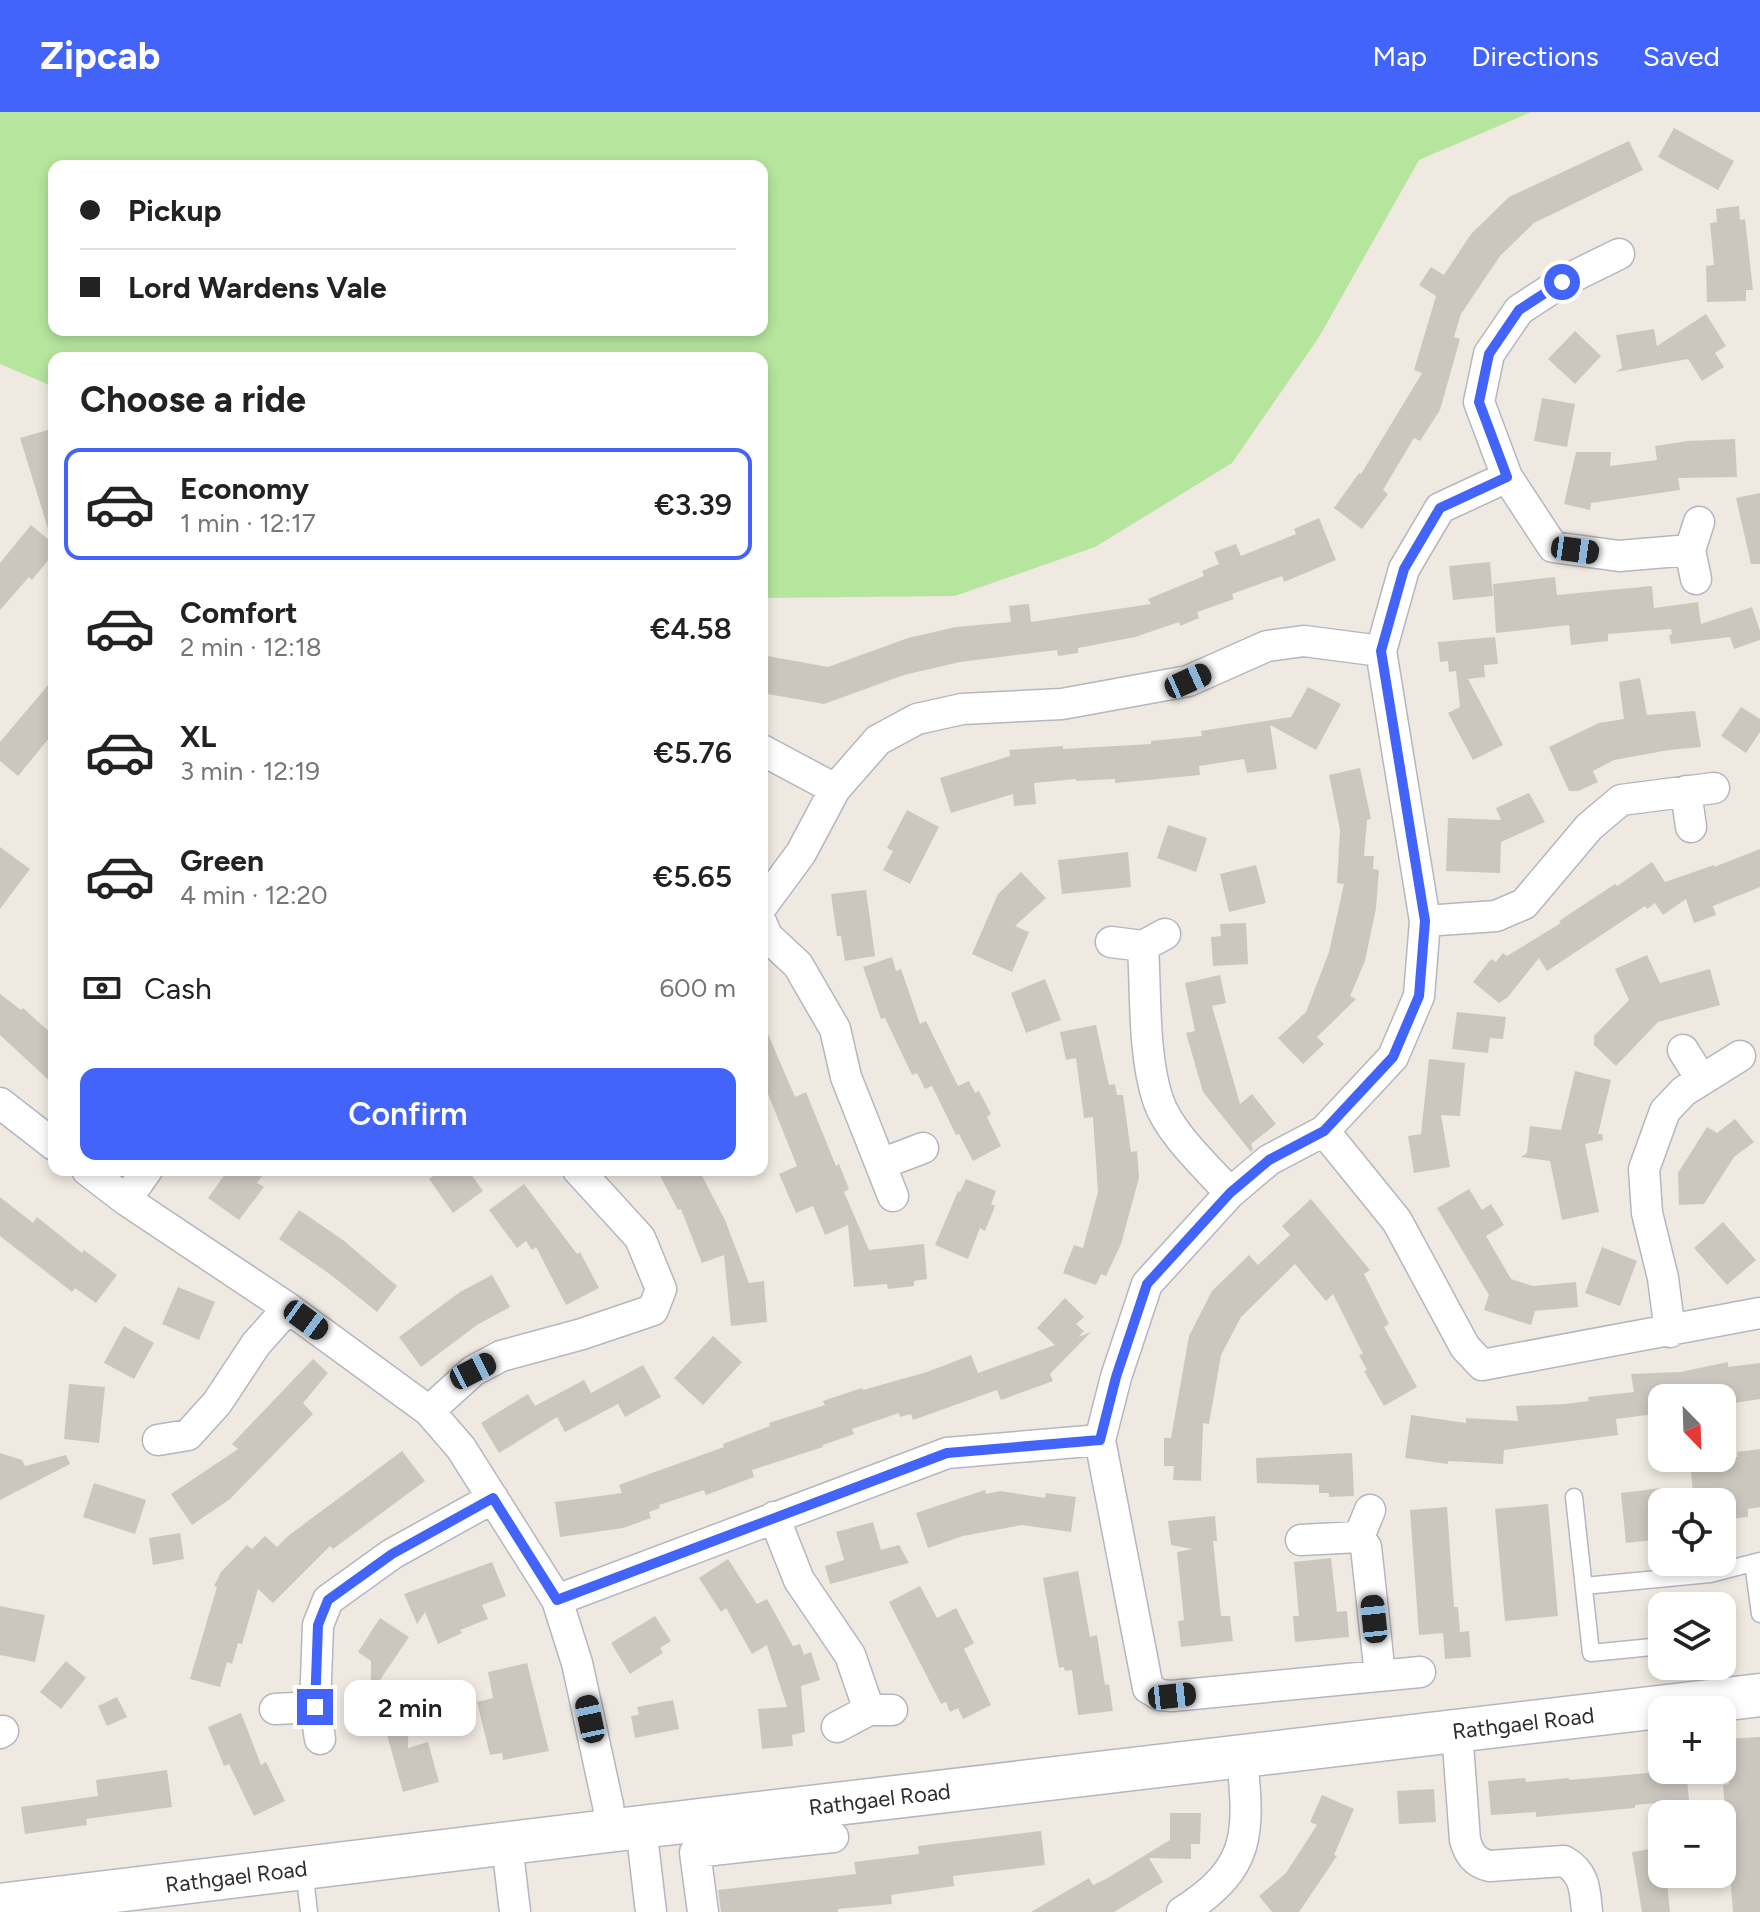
<!DOCTYPE html>
<html lang="en">
<head>
<meta charset="utf-8">
<style>
  body { margin:0; font-family:Figtree,sans-serif; background:#f2f2f2; color:#222; height:100vh; display:flex; flex-direction:column; font-size:30px; white-space:nowrap }
  * { box-sizing:border-box; margin:0 }
  p { font-size:26px; color:#767676 }
  .icon { flex:none; width:44px; height:44px; fill:none; stroke:currentColor; stroke-width:2; stroke-linecap:round; stroke-linejoin:round }
  .map { position:relative; flex:1; overflow:hidden }
  .sheet { position:absolute; left:48px; top:240px; width:720px; height:824px; display:flex; flex-direction:column; background:#fff; border-radius:16px; box-shadow:0 4px 12px #0003 }
  .sheet>* { flex:none }
  .banner { position:absolute; left:48px; top:48px; width:720px; height:176px; border-radius:16px; box-shadow:0 4px 12px #0003; display:grid; align-content:center; height:176px; padding:0 32px; background:#fff }
  .needle { width:52px; rotate:157deg }
  .controls { position:absolute; left:1648px; top:1272px; display:grid; gap:16px }
  .controls a { display:grid; place-items:center; width:88px; height:88px; border-radius:16px; background:#fff; box-shadow:0 4px 12px #0003; font-size:40px }
  .end { position:absolute; width:36px; height:36px; margin:-18px; border:10px solid #4264fb; background:#fff; box-shadow:0 0 0 4px #fff }
  .from { border-radius:50% }
  .bubble { position:absolute; height:56px; border-radius:16px; background:#fff; box-shadow:0 4px 12px #0003; font-size:26px; font-weight:600; line-height:56px; text-align:center }
  .car { position:absolute; width:24px; height:48px; margin:-24px -12px; border-radius:10px; box-shadow:0 0 6px 2px #0007; background:linear-gradient(#222 24%,#8ab4d8 0 40%,#222 0 76%,#8ab4d8 0 86%,#222 0) }
  .banner b { display:flex; align-items:center; gap:28px; height:76px; font-size:30px }
  .banner b+b { border-top:2px solid #e0e0e0 }
  .banner i { width:20px; height:20px; background:#222 }
  ul { padding:0; list-style:none }
  li { display:flex; align-items:center; gap:24px; height:112px; margin:0 16px 12px; padding:0 16px; border:4px solid transparent; border-radius:16px }
  li div { flex:1 }
  li b { display:block; font-size:30px }
  li em { font-style:normal; font-weight:600 }
  li.on { border-color:#4264fb }
  li>.icon { width:72px; height:72px; stroke-width:1.5 }
  h2 { padding:0 32px; font-size:36px; line-height:96px }
  .pay { display:flex; align-items:center; gap:20px; height:88px; padding:0 32px; font-size:30px }
  .pay p { margin-inline-start:auto }
  .action { display:flex; gap:16px; margin-top:auto; padding:16px 32px }
  .action a { flex:1; height:92px; border-radius:16px; background:#4264fb; color:#fff; font-size:32px; font-weight:600; line-height:92px; text-align:center }
  header { display:flex; align-items:center; gap:48px; box-sizing:border-box; height:112px; padding:0 40px; background:#4264fb; color:#fff }
  header strong { font-size:38px }
  nav { display:flex; gap:44px; margin-inline-start:auto; font-size:28px }
  .map>svg:first-child { display:block }
  .green { fill:#b6e59e; fill-rule:evenodd }
  .building { fill:#cbc7bf }
  .lines { fill:none; stroke-linecap:round; stroke-linejoin:round }
  .lane-casing { stroke:#b4b7c1; stroke-width:19 }
  .street-casing { stroke:#b4b7c1; stroke-width:33 }
  .secondary-casing { stroke:#b4b7c1; stroke-width:45 }
  .lane { stroke:#fff; stroke-width:16 }
  .street { stroke:#fff; stroke-width:30 }
  .secondary { stroke:#fff; stroke-width:42 }
  .route { stroke:#4264fb; stroke-width:10 }
  .labels { text-anchor:middle; dominant-baseline:central; stroke-width:7; stroke-linejoin:round; paint-order:stroke }
  .street-label { font-size:22px; fill:#2e2e2e; stroke:#fff }
</style>
</head>
<body>
<header>
<strong>Zipcab</strong>
<nav><a>Map</a><a>Directions</a><a>Saved</a></nav>
</header>
<div class="map">
<svg width="1760" height="1800" viewBox="0 0 1760 1800">
  <rect width="100%" height="100%" fill="#efe9e1"/>
  <!-- green -->
  <path class="green" d="M0 0H1531L1419 48 1319 225 1232 351 1095 435 955 484 762 486V246H54V275L0 252ZM54 54H762V218H54Z"/>
  <!-- building -->
  <path class="building" d="M1674 16 1734 49 1718 78 1658 45Z
    M1629 29 1643 58 1534 111 1500 144 1461 202 1454 225 1460 227 1440 298 1420 329 1414 326 1383 378 1388 382 1362 417 1334 396 1359 361 1361 362 1422 261 1414 258 1436 184 1419 173 1431 155 1444 163 1471 122 1509 85Z
    M1739 94 1740 108 1745 107 1753 178H1746V189L1707 190 1706 154 1714 153 1710 111 1717 110 1716 97Z
    M1706 202 1726 234 1715 241 1724 255 1702 269 1688 247 1616 260 1622 256 1616 223 1654 217 1657 234Z
    M1575 219 1601 244 1575 272 1548 247Z
    M1542 286 1575 292 1567 335 1534 329Z
    M54 316V419L49 420 20 326Z
    M1735 327 1737 365 1678 366 1680 378 1591 391 1590 398 1564 392 1576 340H1611L1610 354 1657 348 1655 334 1688 329Z
    M1760 381V452H1751L1736 386Z
    M1319 406 1336 448 1284 470 1282 464 1232 482 1234 487 1197 500 1199 506 1180 514 1179 510 1135 525 1078 536V541L1058 544 1057 538 960 550 904 563 824 592 762 581V543L828 555 908 526 956 515 1011 510 1009 494 1029 492 1031 510 1151 492 1148 487 1204 464 1202 459 1219 452 1214 440 1236 432 1241 444 1296 422 1294 417Z
    M31 413 54 432V441L32 468 29 465 0 498V451Z
    M1490 450 1493 484 1453 488 1449 454Z
    M1555 465 1557 483 1652 474 1654 496 1698 490 1701 512 1752 495 1760 519V528L1734 537 1730 525 1671 532 1669 523 1672 522 1671 517 1608 522V529L1571 533 1569 513 1496 521 1493 472Z
    M1495 525 1498 552 1484 553 1485 565 1468 567 1503 633 1473 648 1448 601 1460 595 1456 559 1449 560 1448 549 1440 550 1438 530Z
    M54 566V620L18 664 0 649V630Z
    M1640 566 1647 603 1695 599 1701 635 1669 638 1614 648 1593 659 1598 670 1578 679H1569L1549 635 1599 611 1624 607 1619 570Z
    M1308 575 1341 592 1316 638 1270 613 1277 657 1247 661 1244 647 1199 654 1200 663 1115 671V667L1076 669V667L1034 671 1036 692 1014 694 1013 682 951 701 940 666 1010 644 1009 638 1063 634V637L1151 632V629L1202 624 1201 619 1291 605Z
    M1741 595 1760 607V620L1746 641 1721 624Z
    M1360 656 1371 707 1367 708 1364 744H1374L1373 757 1379 758 1376 796 1365 849 1350 884 1356 887 1317 925 1324 932 1303 952 1278 926 1306 900 1329 840 1344 772 1337 771 1340 718 1329 663Z
    M1529 681 1545 710 1501 730 1500 761 1446 759 1448 706 1501 708 1496 696Z
    M907 698 939 715 910 772 883 758 893 739 887 736Z
    M1168 713 1207 726 1196 760 1157 746Z
    M0 735 30 757 0 797Z
    M1760 737V775L1713 794 1716 803 1694 811 1686 787 1663 803 1655 791 1647 797 1645 794 1547 859 1539 846 1508 885 1499 891 1473 870 1491 847 1496 850 1503 841 1507 844 1561 811 1559 809 1615 772 1617 774 1652 750 1665 770 1714 753V755Z
    M1128 740 1131 775 1062 782 1058 748Z
    M1256 753 1266 791 1229 800 1220 762Z
    M1021 760 1046 786 1015 814 1029 820 1012 860 972 842 998 782Z
    M866 778 875 844 845 849 841 824H837L831 782Z
    M1246 811 1248 852 1213 854 1211 825 1221 824 1220 812Z
    M1647 843 1660 871 1710 857 1720 893 1658 910 1616 954 1594 933V924L1629 888 1615 857Z
    M892 845 896 859 901 857 920 912 926 909 958 974 969 969 975 981 979 979 991 1002 987 1005 1001 1034 973 1049 959 1022 956 1023 932 974 925 977 917 961 912 963 885 906 881 907 863 855Z
    M1220 863 1226 891 1212 894 1240 992 1252 982 1276 1012 1251 1032 1253 1038 1251 1040 1203 980 1186 921 1195 919 1185 871Z
    M1045 867 1061 908 1026 921 1011 881Z
    M0 882 21 898 23 896 54 924V973L0 923Z
    M1457 900 1506 905 1503 927 1490 926 1488 941 1452 937Z
    M762 908 795 985 806 980 836 1054 839 1052 849 1077 844 1080 869 1138 924 1132 927 1167 914 1169V1174L888 1177 887 1172 854 1175 848 1113 825 1123 813 1094 796 1101 779 1062 797 1054 762 967Z
    M1096 913 1109 973 1115 972 1117 983H1123L1131 1040 1137 1039 1139 1066 1121 1132 1106 1164 1101 1162 1096 1173 1063 1161 1074 1133 1083 1136 1098 1080 1093 1005 1084 1006 1076 946 1066 948 1060 920Z
    M1429 947 1465 951 1460 1004 1441 1003 1450 1055 1414 1061 1408 1024 1421 1022Z
    M1575 959 1611 968 1598 1022H1602L1603 1028 1585 1032 1599 1100 1562 1108 1550 1049 1521 1045 1527 1041 1530 1014 1561 1018Z
    M1735 1007 1754 1030 1734 1045 1704 1092 1679 1093 1678 1061 1707 1015 1717 1021Z
    M228 1058H266L257 1071 264 1075 239 1108 208 1086Z
    M442 1058H468L483 1079 453 1101 429 1067Z
    M657 1058H699L725 1108 749 1171 764 1169 767 1210 731 1214 724 1143 702 1151 681 1097 678 1098Z
    M966 1067 996 1079 991 1092 995 1094 985 1119 980 1116 968 1147 935 1133 958 1079 960 1080Z
    M524 1072 577 1142 580 1140 599 1176 566 1193 536 1135 532 1138 526 1129 517 1136 489 1098Z
    M1469 1077 1482 1098 1491 1092 1504 1113 1486 1124 1511 1167 1533 1174 1576 1170 1578 1195 1535 1199 1531 1213 1484 1198 1489 1183 1437 1096Z
    M0 1085 33 1111 37 1105 82 1141 84 1138 117 1163 96 1191 75 1176 72 1180 0 1124Z
    M1311 1087 1370 1158 1364 1162 1389 1212 1384 1215 1417 1275 1384 1294 1364 1259 1367 1258 1359 1243 1363 1242 1333 1182 1326 1189 1295 1152 1241 1205 1221 1243 1209 1312 1203 1311 1201 1369 1173 1368 1174 1354H1164V1326H1171L1189 1224 1212 1179 1249 1143 1258 1153 1290 1123 1282 1114Z
    M299 1098 343 1128 397 1174 377 1200 331 1163 279 1127Z
    M1723 1110 1756 1148 1727 1173 1694 1136Z
    M1602 1135 1637 1149 1620 1194 1585 1181Z
    M492 1163 510 1195 477 1213 421 1255 399 1225 460 1180Z
    M178 1175 215 1190 199 1228 162 1212Z
    M1065 1186 1084 1205 1076 1212 1084 1219 1078 1225 1091 1220 1050 1262 1053 1269 1001 1288 997 1278 913 1308 911 1302 900 1305 899 1301 852 1317 854 1322 823 1333V1335L752 1358 754 1365 706 1383 704 1378 659 1393 660 1396 649 1400 651 1406 623 1416 560 1425 555 1390 622 1381 619 1373 724 1335 723 1332 770 1314 769 1311 825 1293 823 1289 862 1276 863 1278 927 1260 971 1243 978 1261 1055 1233 1037 1216Z
    M124 1214 154 1231 134 1267 104 1251Z
    M713 1224 742 1250 703 1293 674 1266Z
    M313 1247 328 1261 303 1291 313 1302 230 1387 192 1413 171 1382 238 1337 232 1332Z
    M1728 1250V1255L1760 1251V1287L1722 1293V1286H1662V1301L1616 1307 1618 1323 1504 1338 1503 1352 1448 1349V1352L1405 1346 1411 1303 1466 1311V1306L1518 1309 1516 1294 1565 1292 1589 1289 1588 1285 1634 1280 1631 1262 1680 1260Z
    M643 1253 661 1285 625 1305 618 1292 565 1320 557 1305 499 1341 481 1311 528 1282 535 1294 584 1268 591 1281Z
    M69 1272 105 1275 99 1331 64 1327Z
    M1760 1337V1395L1748 1397V1405L1722 1408V1390H1694L1690 1350 1738 1345 1737 1340Z
    M402 1339 425 1369 333 1437 330 1434 273 1491 258 1477 242 1532 238 1531 232 1552 227 1550 220 1575 190 1567 217 1475 214 1474 221 1460 247 1433 252 1437 265 1424 277 1435 288 1424Z
    M0 1341 22 1348 25 1354 66 1343 70 1352 0 1388Z
    M1352 1341 1354 1384 1329 1385V1381H1319V1373L1257 1371 1256 1346Z
    M94 1371 146 1388 135 1422 83 1405Z
    M1662 1376V1427L1626 1431 1621 1381Z
    M985 1378 986 1382 1000 1379 1045 1386 1046 1381 1076 1385 1071 1420 1022 1413 963 1424 928 1436 916 1401Z
    M1548 1392 1558 1504 1505 1509 1495 1397Z
    M1447 1395 1454 1495H1458L1460 1520 1469 1519 1471 1545 1445 1547 1443 1521 1455 1520 1419 1523 1410 1398Z
    M1215 1404 1217 1429H1213L1221 1504H1230L1233 1529 1181 1535 1178 1509 1184 1508 1177 1440 1192 1437 1171 1433 1168 1409Z
    M873 1410 881 1438 899 1433 909 1451 830 1472 825 1454 844 1448 836 1420Z
    M180 1421 184 1447 153 1453 149 1426Z
    M1331 1446 1337 1500 1347 1499 1349 1525 1295 1530 1293 1504H1299L1294 1450Z
    M728 1447 757 1492 767 1487 793 1534 800 1532 804 1543 811 1540 820 1568 801 1574 805 1620 792 1623 793 1634 762 1637 758 1597 787 1595 767 1533 752 1542 726 1496 721 1500 699 1466Z
    M492 1450 506 1484 482 1493 488 1507 460 1518 462 1521 438 1532 425 1500 417 1512 404 1482Z
    M1078 1459 1090 1525 1097 1523 1105 1573 1109 1572 1113 1599 1078 1603 1072 1558 1065 1559 1064 1555 1059 1556 1043 1466Z
    M920 1474 937 1506 956 1496 974 1531 964 1537 991 1593 963 1607 958 1596 950 1600 946 1590 941 1592 889 1490Z
    M0 1494 45 1503 35 1550 0 1543Z
    M655 1504 671 1529 660 1536 663 1541 630 1562 611 1531Z
    M380 1506 409 1525 374 1577H409L408 1636 428 1630 439 1670 403 1680 386 1619H371V1549L358 1540Z
    M66 1549 86 1566 61 1597 40 1580Z
    M527 1551 549 1639 503 1648 502 1641 490 1643 477 1590 493 1586 488 1560Z
    M117 1585 127 1605 107 1614 98 1594Z
    M673 1588 679 1617 635 1626 631 1604 639 1603 637 1595Z
    M241 1601 261 1653 266 1650 285 1689 254 1704 229 1652 224 1654 208 1615Z
    M1760 1625V1800H1733L1723 1673 1729 1672 1725 1627Z
    M167 1658 172 1695 86 1707 87 1713 25 1722 21 1695 98 1684 96 1668Z
    M1648 1658H1686L1689 1688 1635 1693V1696L1536 1705V1700L1491 1703 1488 1669 1525 1666 1526 1670 1569 1666V1668L1648 1661Z
    M1434 1677 1436 1710 1399 1712 1397 1679Z
    M1322 1683 1354 1697 1334 1743 1337 1744 1299 1800H1272L1259 1784 1286 1761 1317 1713 1310 1710Z
    M1170 1701H1201L1200 1732H1191V1747L1149 1746 1163 1770 1114 1800H1031L1089 1766 1093 1773 1106 1767 1170 1728Z
    M1041 1719 1045 1753 953 1764 954 1774 891 1783 892 1792 838 1797V1800H721L718 1778 856 1762 854 1750 919 1742 918 1734Z
    M1662 1735V1762H1666L1670 1800H1642L1632 1740Z"/>
  <g class="lines">
    <!-- lane casing -->
    <g class="lane-casing">
      <path id="lane" d="M1574 1385 1591 1541 1662 1534
        M1753 1451 1760 1502
        M1584 1474 1710 1462 1760 1449
        M304 1757 309 1800"/>
    </g>
    <!-- street casing -->
    <g class="street-casing">
      <path id="street" d="M1619 142 1562 170 1519 198 1489 242 1479 290 1507 365 1553 435 1619 444 1690 438
        M1696 467 1690 438 1699 410
        M762 638 835 677
        M1686 679 1691 715
        M762 794 801 741 835 677 878 628 917 607 962 597 1062 592 1188 569 1267 534 1304 529 1381 539
        M1425 809 1496 804 1524 792 1589 715 1621 688 1714 676
        M762 812 767 824 798 853 835 917 846 965 893 1084
        M1111 830 1143 834 1165 822
        M1143 834C1146 882 1143 943 1158 988 1169 1021 1207 1055 1230 1081
        M1683 938 1701 967
        M0 991 54 1033
        M1324 1019 1397 1109 1465 1235 1482 1253 1760 1201
        M881 1052 923 1036
        M87 1058 126 1088 288 1196 429 1299 461 1336 557 1488 577 1551 608 1693 611 1719
        M126 1088 147 1058
        M1670 1220 1663 1166 1647 1101 1644 1057 1665 999 1684 979 1740 944
        M429 1299 473 1259 501 1244 582 1222 653 1198 661 1177 640 1126 578 1058
        M158 1328 188 1323 217 1291 256 1232 288 1196
        M774 1405 799 1468 850 1543 869 1598
        M1359 1425 1370 1398
        M1301 1428 1359 1425 1366 1435 1380 1563
        M557 1488 947 1341 1100 1328
        M1420 1560 1172 1584 1160 1583 1148 1576 1100 1328 1116 1265 1147 1172 1230 1081 1269 1048 1324 1019 1393 945 1419 884 1425 809 1381 539 1404 457 1440 396 1507 365
        M275 1597 315 1595
        M837 1615 869 1598H892
        M1457 1619 1465 1728C1469 1742 1475 1751 1490 1754L1564 1749C1585 1761 1585 1778 1587 1800
        M0 1621 3 1619
        M320 1627 315 1595 318 1513 328 1488 392 1442 493 1386
        M641 1715 651 1800
        M507 1732 515 1800
        M703 1800 695 1740 833 1725
        M1182 1800C1253 1755 1249 1720 1242 1644"/>
    </g>
    <!-- secondary casing -->
    <g class="secondary-casing">
      <g id="secondary">
        <path id="s1" d="M0 1793 641 1715 1760 1583"/>
      </g>
    </g>
    <!-- lane -->
    <use href="#lane" class="lane"/>
    <!-- street -->
    <use href="#street" class="street"/>
    <!-- secondary -->
    <use href="#secondary" class="secondary"/>
  </g>
  <g class="lines">
    <!-- route -->
    <path class="route" d="M315 1595 318 1513 328 1488 392 1442 493 1386 557 1488 947 1341 1100 1328 1116 1265 1147 1172 1230 1081 1269 1048 1324 1019 1393 945 1419 884 1425 809 1381 539 1404 457 1440 396 1507 365 1479 290 1489 242 1519 198 1562 170"/>
  </g>
  <g class="labels">
    <!-- street labels -->
    <g class="street-label">
      <text stroke="none"><textPath href="#s1" startOffset="1534">Rathgael Road</textPath></text>
      <text stroke="none"><textPath href="#s1" startOffset="886">Rathgael Road</textPath></text>
      <text stroke="none"><textPath href="#s1" startOffset="238">Rathgael Road</textPath></text>
    </g>
  </g>
</svg>
<div class="controls">
<a><svg class="needle" viewBox="-14 -14 28 28"><path d="M0-13l5 13h-10z" fill="#e53935"/><path d="M0 13l5-13h-10z" fill="#767676"/></svg></a>
<a><svg class="icon" aria-label="locate" viewBox="0 0 24 24"><circle cx="12" cy="12" r="6"/><path d="M12 2v4M12 18v4M2 12h4M18 12h4"/></svg></a>
<a><svg class="icon" aria-label="layers" viewBox="0 0 24 24"><path d="M12 4l9 5-9 5-9-5zM3 14l9 5 9-5"/></svg></a>
<a>+</a>
<a>−</a>
</div>
<i class="end from" style="left:1562px;top:170px"></i>
<i class="end" style="left:315px;top:1595px"></i>
<div class="bubble" style="left:344px;top:1568px;width:132px">2 min</div>
<i class="car" style="left:1575px;top:438px;rotate:98deg"></i>
<i class="car" style="left:1188px;top:569px;rotate:66deg"></i>
<i class="car" style="left:306px;top:1208px;rotate:126deg"></i>
<i class="car" style="left:473px;top:1259px;rotate:63deg"></i>
<i class="car" style="left:1374px;top:1507px;rotate:354deg"></i>
<i class="car" style="left:1172px;top:1584px;rotate:84deg"></i>
<i class="car" style="left:590px;top:1607px;rotate:348deg"></i>
<div class="banner">
<b><i class="from"></i>Pickup</b>
<b><i></i>Lord Wardens Vale</b>
</div>
<section class="sheet">
<h2>Choose a ride</h2>
<ul>
<li class="on"><svg class="icon" aria-label="car" viewBox="0 0 24 24"><path d="M5 17H2v-5l4-1 3-4h7l3 4 3 1v5h-3M9 17h6M6 11h13"/><circle cx="7" cy="17" r="2"/><circle cx="17" cy="17" r="2"/></svg><div><b>Economy</b><p>1 min · 12:17</p></div><em>€3.39</em></li>
<li><svg class="icon" aria-label="car" viewBox="0 0 24 24"><path d="M5 17H2v-5l4-1 3-4h7l3 4 3 1v5h-3M9 17h6M6 11h13"/><circle cx="7" cy="17" r="2"/><circle cx="17" cy="17" r="2"/></svg><div><b>Comfort</b><p>2 min · 12:18</p></div><em>€4.58</em></li>
<li><svg class="icon" aria-label="car" viewBox="0 0 24 24"><path d="M5 17H2v-5l4-1 3-4h7l3 4 3 1v5h-3M9 17h6M6 11h13"/><circle cx="7" cy="17" r="2"/><circle cx="17" cy="17" r="2"/></svg><div><b>XL</b><p>3 min · 12:19</p></div><em>€5.76</em></li>
<li><svg class="icon" aria-label="car" viewBox="0 0 24 24"><path d="M5 17H2v-5l4-1 3-4h7l3 4 3 1v5h-3M9 17h6M6 11h13"/><circle cx="7" cy="17" r="2"/><circle cx="17" cy="17" r="2"/></svg><div><b>Green</b><p>4 min · 12:20</p></div><em>€5.65</em></li>
</ul>
<div class="pay"><svg class="icon" aria-label="cash" viewBox="0 0 24 24"><path d="M3 7h18v10H3z"/><circle cx="12" cy="12" r="2"/></svg>Cash<p>600 m</p></div>
<div class="action"><a>Confirm</a></div>
</section>
</div>
</body>
</html>
